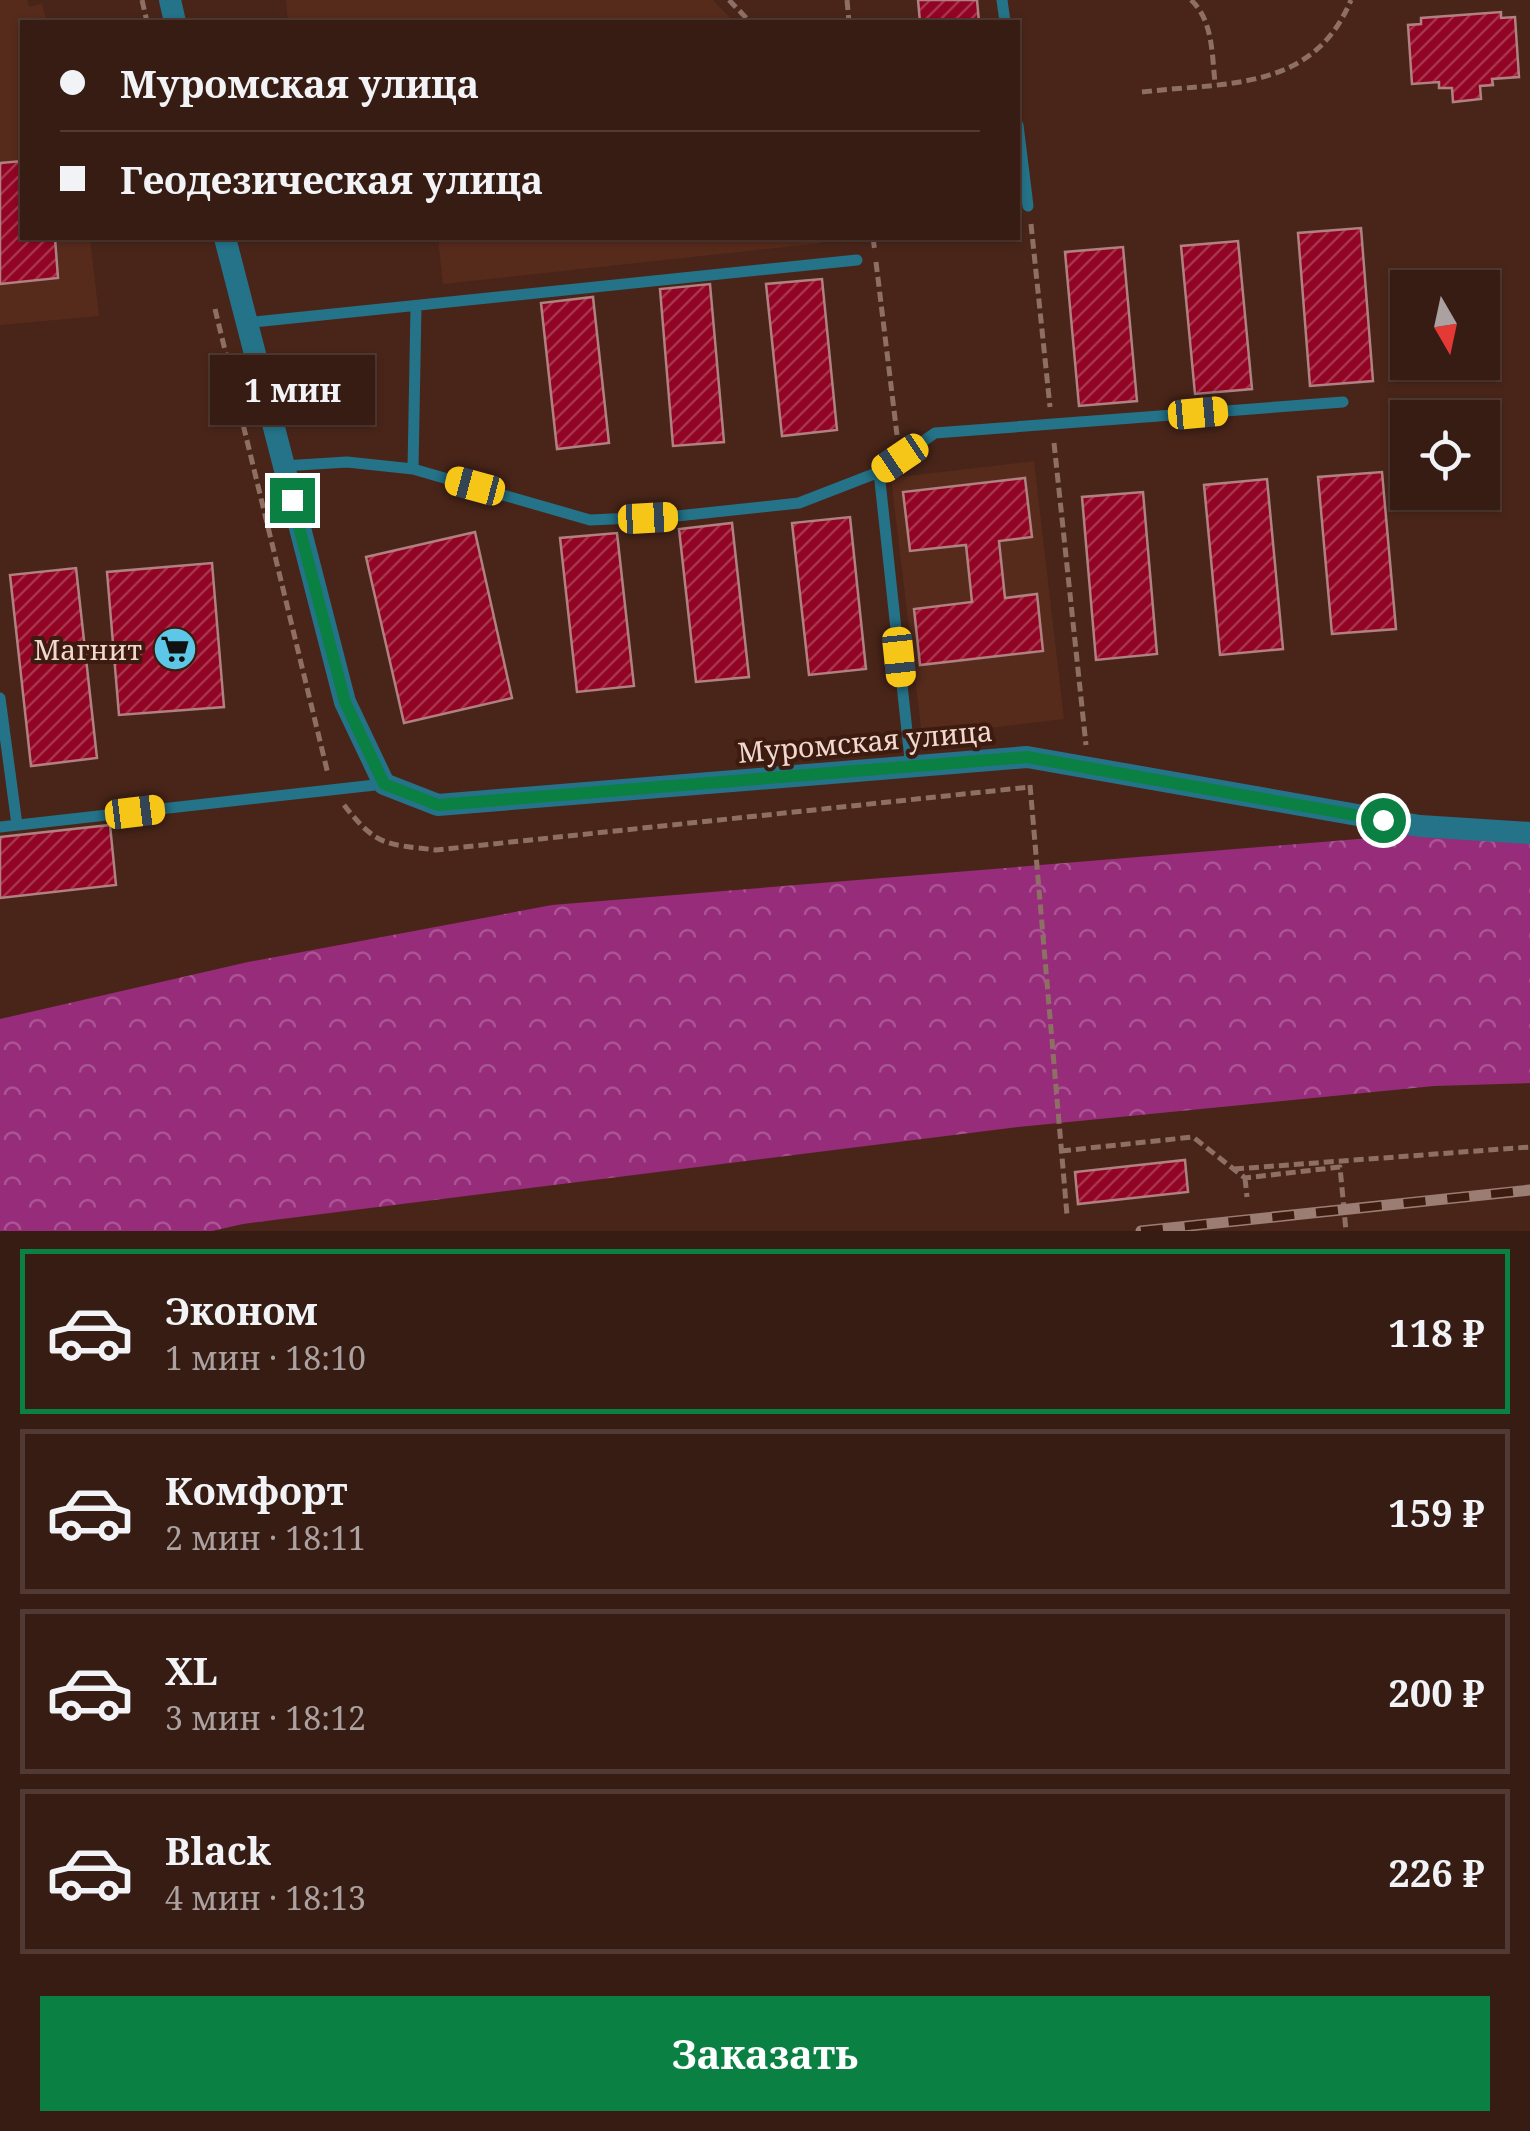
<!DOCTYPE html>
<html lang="ru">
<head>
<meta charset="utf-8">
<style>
  body { margin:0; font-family:"Noto Serif",serif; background:#3e251c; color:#f1f3f6; height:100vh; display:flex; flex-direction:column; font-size:38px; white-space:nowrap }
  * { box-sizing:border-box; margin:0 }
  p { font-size:32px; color:#aaa1a0 }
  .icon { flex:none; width:55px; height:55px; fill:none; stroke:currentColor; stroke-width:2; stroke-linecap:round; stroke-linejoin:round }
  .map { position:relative; height:1231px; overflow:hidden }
  .details { display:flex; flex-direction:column; background:#371c13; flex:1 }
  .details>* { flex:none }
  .banner { position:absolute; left:20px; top:20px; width:1000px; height:220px; border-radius:0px; box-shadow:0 2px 8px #0004,0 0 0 2px #513a33; display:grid; align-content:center; height:220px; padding:0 40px; background:#371c13 }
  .needle { width:65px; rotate:171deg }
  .fabs { position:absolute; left:1390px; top:270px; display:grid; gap:20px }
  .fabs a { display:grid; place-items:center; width:110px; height:110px; border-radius:0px; background:#371c13; box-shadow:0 2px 8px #0004,0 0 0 2px #513a33; font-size:50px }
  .end { position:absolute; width:45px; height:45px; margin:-22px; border:12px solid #0b8043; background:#fff; box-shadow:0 0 0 5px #fff }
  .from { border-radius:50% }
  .bubble { position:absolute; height:70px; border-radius:0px; background:#371c13; box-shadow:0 2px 8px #0004,0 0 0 2px #513a33; font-size:32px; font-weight:700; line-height:70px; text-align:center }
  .car { position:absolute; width:30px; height:60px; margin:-30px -15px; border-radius:12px; box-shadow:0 0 8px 2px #0007; background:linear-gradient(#f5c518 24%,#345 0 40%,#f5c518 0 76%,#345 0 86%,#f5c518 0) }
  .banner b { display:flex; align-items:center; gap:35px; height:95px; font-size:38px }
  .banner b+b { border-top:2px solid #513a33 }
  .banner i { width:25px; height:25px; background:#f1f3f6 }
  ul { padding:18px 0 0; list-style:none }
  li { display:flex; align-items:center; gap:30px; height:165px; margin:0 20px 15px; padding:0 20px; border:5px solid #513a33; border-radius:0px }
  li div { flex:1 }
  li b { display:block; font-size:38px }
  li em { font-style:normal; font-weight:700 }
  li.active { border-color:#0b8043 }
  li>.icon { width:90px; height:90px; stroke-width:1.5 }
  .cta { display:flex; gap:20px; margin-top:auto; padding:20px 40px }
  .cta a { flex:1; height:115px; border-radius:0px; background:#0b8043; color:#fff; font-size:40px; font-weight:700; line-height:115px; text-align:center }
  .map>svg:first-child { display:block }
  .built { fill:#562b1c }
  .forest { fill:url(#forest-crowns) }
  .building { fill:url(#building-hatch); stroke:#b08180; stroke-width:2.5 }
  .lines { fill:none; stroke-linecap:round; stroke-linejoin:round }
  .path { stroke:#8e6f64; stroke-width:5; stroke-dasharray:10 5; stroke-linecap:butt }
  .lane { stroke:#247389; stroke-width:11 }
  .street { stroke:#247389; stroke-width:22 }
  .rail-casing { stroke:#9b7d73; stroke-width:11 }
  .rail { stroke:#3e1b0f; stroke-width:8; stroke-dasharray:22; stroke-linecap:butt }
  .route { stroke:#0b8043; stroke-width:12 }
  .labels { text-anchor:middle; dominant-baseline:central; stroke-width:8; stroke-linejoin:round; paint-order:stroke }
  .poi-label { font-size:28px; fill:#f0d8d0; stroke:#3e1b0f; text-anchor:end }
  .street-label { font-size:28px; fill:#f0d8d0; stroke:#3e1b0f }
</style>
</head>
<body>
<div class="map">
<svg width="1530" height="1231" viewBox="0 0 1530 1231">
  <defs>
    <pattern id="forest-crowns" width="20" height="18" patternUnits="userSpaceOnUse" patternTransform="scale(2.5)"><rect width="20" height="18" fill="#972c7b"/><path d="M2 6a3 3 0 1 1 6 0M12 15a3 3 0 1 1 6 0" fill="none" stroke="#ab5493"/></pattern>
    <pattern id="building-hatch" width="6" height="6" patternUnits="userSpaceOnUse" patternTransform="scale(2.5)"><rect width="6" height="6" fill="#920423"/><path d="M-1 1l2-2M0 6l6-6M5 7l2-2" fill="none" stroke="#a7344c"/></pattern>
  </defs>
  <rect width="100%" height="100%" fill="#492519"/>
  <!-- built -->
  <path class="built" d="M0 0H27L29 7 42 4 47 22H22V238H90L99 316 0 325Z
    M286 0H713L734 22H288Z
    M438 238H820L821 243 443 284Z
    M1034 461 1064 719 922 736 891 478Z"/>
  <!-- forest -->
  <path class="forest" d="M1530 825V1083L1434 1086 1018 1127 243 1224 212 1231H0V1019L248 962 552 905Z"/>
  <!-- building -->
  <path class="building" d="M918 0H977L979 22H920Z
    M1501 12V18L1515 17 1519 77 1492 79 1493 85 1480 86 1481 99 1453 102 1452 88H1439V82L1412 84 1408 25 1421 24V18Z
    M22 161V238H55L58 278 0 284V163Z
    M1361 228 1373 381 1310 386 1298 233Z
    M1238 241 1252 389 1195 394 1181 246Z
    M1123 247 1137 401 1079 406 1065 252Z
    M822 279 837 430 782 436 766 284Z
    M710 284 724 442 673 446 660 289Z
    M593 297 609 443 557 449 541 303Z
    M1382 472 1396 629 1332 634 1318 477Z
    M1025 478 1032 537 999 541 1005 598 1037 594 1043 651 920 665 914 609 972 602 966 545 910 551 903 492Z
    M1267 479 1283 649 1220 655 1204 485Z
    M1143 492 1157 654 1096 660 1082 497Z
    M850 517 866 669 809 675 792 523Z
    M732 523 749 677 696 682 679 529Z
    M475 532 512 698 404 723 366 557Z
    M617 533 634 686 577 692 560 538Z
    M212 563 224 707 119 715 107 572Z
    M76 568 97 758 31 766 10 575Z
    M110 825 116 885 0 898V837Z
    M1185 1160 1188 1192 1078 1204 1075 1172Z"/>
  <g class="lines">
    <!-- path -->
    <path class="path" d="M142 0 147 22
      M729 0 750 22
      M847 0 849 22
      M1191 0C1213 20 1212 55 1215 83
      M1142 92C1226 82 1313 92 1351 0
      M1031 224 1050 407
      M873 238 875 252
      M876 262 897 435
      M215 309 328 774
      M1054 443 1086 745
      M1030 785 1067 1215
      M344 805C377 847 386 844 436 850L1030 787
      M1061 1151 1193 1137 1245 1178 1340 1167 1346 1231
      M1234 1169 1530 1147
      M1245 1178 1247 1197"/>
    <!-- lane -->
    <path class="lane" d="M1002 0 1005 22
      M1018 125 1028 206
      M245 323 857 260
      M283 466 347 462 413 469 590 520 677 516 799 503 879 472 911 768
      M413 469 416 306
      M879 472 935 433 1343 402
      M0 698 17 825
      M0 827 384 784"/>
    <!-- street -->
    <path class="street" d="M170 0 175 22
      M225 238 345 702 384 784 438 805 1027 757 1420 826 1530 833"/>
    <!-- rail casing -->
    <g class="rail-casing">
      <path id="rail" d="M1141 1231 1530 1190"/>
    </g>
    <!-- rail -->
    <use href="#rail" class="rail"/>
  </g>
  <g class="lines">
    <!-- route -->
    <path class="route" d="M292 500 345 702 384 784 438 805 1027 757 1383 820"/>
  </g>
  <!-- icons -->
  <defs>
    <g id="supermarket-disc" transform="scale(2.25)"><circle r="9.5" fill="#5cc7e7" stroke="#3e1b0f"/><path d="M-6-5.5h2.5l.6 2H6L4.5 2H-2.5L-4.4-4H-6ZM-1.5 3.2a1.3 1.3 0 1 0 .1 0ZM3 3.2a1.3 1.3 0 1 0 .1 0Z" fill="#111"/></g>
  </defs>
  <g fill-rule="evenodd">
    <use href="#supermarket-disc" x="175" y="649"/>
  </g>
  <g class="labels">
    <!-- poi labels -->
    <g class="poi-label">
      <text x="142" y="649">Магнит</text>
    </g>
    <!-- street labels -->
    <g class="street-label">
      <text transform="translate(865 741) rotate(-5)">Муромская улица</text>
    </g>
  </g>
</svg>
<div class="fabs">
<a><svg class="needle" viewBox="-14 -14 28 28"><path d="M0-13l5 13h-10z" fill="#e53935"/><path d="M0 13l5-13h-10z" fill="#aaa1a0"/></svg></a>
<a><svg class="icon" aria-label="locate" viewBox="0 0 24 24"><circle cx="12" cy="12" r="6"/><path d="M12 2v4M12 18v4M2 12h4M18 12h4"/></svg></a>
</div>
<i class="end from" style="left:1383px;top:820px"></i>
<i class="end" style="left:292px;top:500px"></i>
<div class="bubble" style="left:210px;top:355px;width:165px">1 мин</div>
<i class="car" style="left:1198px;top:413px;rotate:85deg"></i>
<i class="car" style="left:900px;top:458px;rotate:236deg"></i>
<i class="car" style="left:475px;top:486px;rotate:285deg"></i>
<i class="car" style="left:648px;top:518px;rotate:87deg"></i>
<i class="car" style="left:899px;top:657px;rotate:174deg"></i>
<i class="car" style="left:135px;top:812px;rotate:83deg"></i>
<div class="banner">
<b><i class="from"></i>Муромская улица</b>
<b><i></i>Геодезическая улица</b>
</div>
</div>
<section class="details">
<ul>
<li class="active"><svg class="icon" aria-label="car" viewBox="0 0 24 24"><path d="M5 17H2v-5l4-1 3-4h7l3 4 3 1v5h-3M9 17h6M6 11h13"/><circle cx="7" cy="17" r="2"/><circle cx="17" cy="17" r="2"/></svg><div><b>Эконом</b><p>1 мин · 18:10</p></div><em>118 ₽</em></li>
<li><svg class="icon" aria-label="car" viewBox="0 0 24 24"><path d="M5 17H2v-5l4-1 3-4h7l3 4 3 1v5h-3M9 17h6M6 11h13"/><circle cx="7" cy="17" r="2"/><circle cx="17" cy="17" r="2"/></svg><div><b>Комфорт</b><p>2 мин · 18:11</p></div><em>159 ₽</em></li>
<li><svg class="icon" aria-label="car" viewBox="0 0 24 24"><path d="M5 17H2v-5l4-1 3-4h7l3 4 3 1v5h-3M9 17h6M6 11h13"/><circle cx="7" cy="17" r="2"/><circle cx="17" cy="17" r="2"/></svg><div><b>XL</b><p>3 мин · 18:12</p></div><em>200 ₽</em></li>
<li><svg class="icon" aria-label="car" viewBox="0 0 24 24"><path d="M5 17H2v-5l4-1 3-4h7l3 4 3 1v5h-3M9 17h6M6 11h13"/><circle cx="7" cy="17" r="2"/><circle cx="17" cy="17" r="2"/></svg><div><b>Black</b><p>4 мин · 18:13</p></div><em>226 ₽</em></li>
</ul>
<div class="cta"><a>Заказать</a></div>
</section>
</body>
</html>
